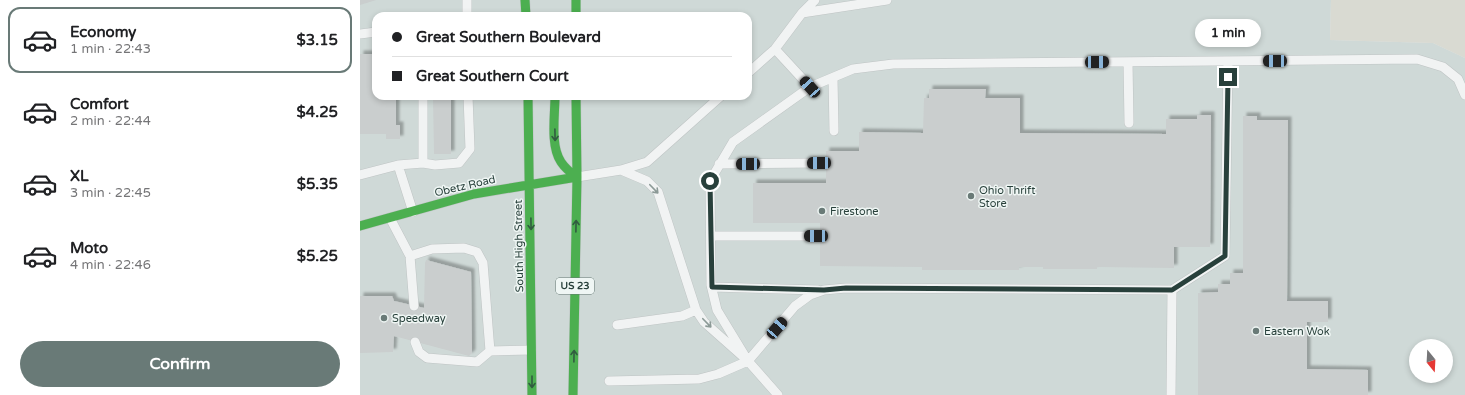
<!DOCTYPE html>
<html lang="en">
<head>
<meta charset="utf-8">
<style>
  body { margin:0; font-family:"Varela Round",sans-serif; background:#f2f2f2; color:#202124; height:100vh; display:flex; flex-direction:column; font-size:15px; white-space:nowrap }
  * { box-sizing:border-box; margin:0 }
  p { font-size:13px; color:#757577 }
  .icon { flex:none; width:22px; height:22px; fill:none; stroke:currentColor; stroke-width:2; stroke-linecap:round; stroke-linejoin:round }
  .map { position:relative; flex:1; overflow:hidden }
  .panel { display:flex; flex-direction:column; background:#fff; width:360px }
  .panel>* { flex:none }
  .top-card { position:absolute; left:12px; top:12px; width:380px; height:88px; border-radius:12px; box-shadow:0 2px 6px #0003; display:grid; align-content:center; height:88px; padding:0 20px; background:#fff }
  .needle { width:26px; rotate:162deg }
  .fabs { position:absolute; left:1049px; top:339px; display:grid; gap:8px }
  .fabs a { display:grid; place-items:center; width:44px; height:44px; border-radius:50%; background:#fff; box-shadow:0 2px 6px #0003; font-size:20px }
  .end { position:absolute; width:18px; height:18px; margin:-9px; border:5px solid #28403b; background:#fff; box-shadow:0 0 0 2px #fff }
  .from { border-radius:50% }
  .bubble { position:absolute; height:28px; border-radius:14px; background:#fff; box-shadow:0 2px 6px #0003; font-size:13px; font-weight:700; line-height:28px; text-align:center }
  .car { position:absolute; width:12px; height:24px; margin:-12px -6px; border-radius:5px; box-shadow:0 0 3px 1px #0007; background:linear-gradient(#222 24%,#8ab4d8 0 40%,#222 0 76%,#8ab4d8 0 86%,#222 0) }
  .top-card b { display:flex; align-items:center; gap:14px; height:38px; font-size:15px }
  .top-card b+b { border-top:1px solid #e0e0e0 }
  .top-card i { width:10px; height:10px; background:#202124 }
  ul { padding:7px 0 0; list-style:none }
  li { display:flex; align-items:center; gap:12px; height:66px; margin:0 8px 6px; padding:0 12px; border:2px solid transparent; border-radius:12px }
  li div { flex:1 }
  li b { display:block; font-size:15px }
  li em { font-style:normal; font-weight:700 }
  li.active { border-color:#697a77 }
  li>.icon { width:36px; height:36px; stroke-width:1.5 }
  .button { display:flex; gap:8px; margin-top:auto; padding:8px 20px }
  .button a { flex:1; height:46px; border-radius:24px; background:#697a77; color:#fff; font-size:16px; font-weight:700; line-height:46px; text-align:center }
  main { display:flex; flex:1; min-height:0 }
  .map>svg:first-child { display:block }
  .built { fill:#cfd9d7; fill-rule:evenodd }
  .green { fill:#d9dad2 }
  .building { fill:#cacece; filter:url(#shadow) }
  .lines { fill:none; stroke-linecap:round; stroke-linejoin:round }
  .lane-casing { stroke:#bfc4c4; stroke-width:10 }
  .fast-casing { stroke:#bfc4c4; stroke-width:10 }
  .lane { stroke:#f1f3f3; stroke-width:9 }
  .fast { stroke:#4caf50; stroke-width:9 }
  .oneway { stroke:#315c40 }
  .oneway2 { stroke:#8c9a97 }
  .route { stroke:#28403b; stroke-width:5 }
  .poi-dot { fill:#697a77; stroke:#eff6f4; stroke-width:1.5 }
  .labels { text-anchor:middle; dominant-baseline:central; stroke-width:3; stroke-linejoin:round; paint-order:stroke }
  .shield { fill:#eff6f4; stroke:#647772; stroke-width:1 }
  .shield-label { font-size:10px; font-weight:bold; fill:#28403b }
  .street-label { font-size:11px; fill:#28403b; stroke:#eff6f4 }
  .poi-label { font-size:11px; fill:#28403b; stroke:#eff6f4; text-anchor:start }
</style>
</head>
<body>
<main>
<section class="panel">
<ul>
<li class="active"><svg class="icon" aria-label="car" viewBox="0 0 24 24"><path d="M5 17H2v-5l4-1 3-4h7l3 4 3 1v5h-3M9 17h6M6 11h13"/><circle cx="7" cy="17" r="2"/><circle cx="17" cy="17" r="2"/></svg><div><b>Economy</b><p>1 min · 22:43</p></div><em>$3.15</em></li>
<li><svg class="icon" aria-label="car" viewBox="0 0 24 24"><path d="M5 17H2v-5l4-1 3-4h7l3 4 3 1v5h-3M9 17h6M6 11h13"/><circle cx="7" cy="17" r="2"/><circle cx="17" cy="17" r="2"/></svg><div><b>Comfort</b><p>2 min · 22:44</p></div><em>$4.25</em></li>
<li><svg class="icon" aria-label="car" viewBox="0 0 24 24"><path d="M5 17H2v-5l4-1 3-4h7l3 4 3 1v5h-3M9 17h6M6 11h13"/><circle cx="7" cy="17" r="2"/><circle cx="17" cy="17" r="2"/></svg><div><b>XL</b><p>3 min · 22:45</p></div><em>$5.35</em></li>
<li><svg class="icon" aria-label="car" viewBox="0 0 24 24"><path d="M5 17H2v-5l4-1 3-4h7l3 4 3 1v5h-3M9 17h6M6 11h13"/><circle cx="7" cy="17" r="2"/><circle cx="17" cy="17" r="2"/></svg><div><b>Moto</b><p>4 min · 22:46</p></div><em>$5.25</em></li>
</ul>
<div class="button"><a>Confirm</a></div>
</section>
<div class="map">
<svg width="1105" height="395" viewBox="0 0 1105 395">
  <defs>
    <filter id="shadow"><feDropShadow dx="3.5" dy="-3.5" stdDeviation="1" flood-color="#0004"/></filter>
  </defs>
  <rect width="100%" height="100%" fill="#e1e6e6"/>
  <!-- built -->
  <path class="built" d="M0 0H971L970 40 1073 43 1105 58V395H0ZM16 16H388V96H16ZM1056 346H1086V376H1056Z"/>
  <!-- green -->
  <path class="green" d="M971 0H1105V58L1073 43 970 40Z"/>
  <!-- building -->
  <path class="building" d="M0 0H16L0 5Z
    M0 54H16V96H36V125H40V139H26V134H0Z
    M569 89H626L625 98H660V133L806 134V119H837V115H851L850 247H814V268L737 267V269H683V267H659V270H562V267L460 266V223H393V183H466V151H499V132L563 133 564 98H569Z
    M73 96H91V154H74Z
    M883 116H897V120H928L927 301H968V322H947V369L1008 370V395H838V293L858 292V284H870V273H883Z
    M66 260 111 272 112 353 109 356 34 336 33 352 0 353V296H32L34 301 64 308 65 263Z"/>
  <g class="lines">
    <!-- lane casing -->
    <g class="lane-casing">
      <path id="lane" d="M442 13 527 0
        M107 16V0
        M0 34 16 32
        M768 62 769 123
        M388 73 415 49 442 13 455 0
        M473 78 474 131
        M450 87 493 69 533 64 1057 59 1083 67 1098 79 1105 95
        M63 96V163
        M359 164 459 163
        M38 165 63 163 75 165 99 163 110 149 108 96
        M261 170 287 181 298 192 336 310 344 322 388 361 418 395
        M0 175 38 165 53 212
        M217 177 261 170 287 162 361 96
        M30 218 50 256 72 249 104 248 117 252 123 263 130 351 171 350
        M351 236H456
        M50 256 54 306
        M352 287 458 290
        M812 290 865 256 868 61
        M257 325 322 316 336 310
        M55 342 59 352 67 358 117 362 130 351
        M388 361 357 310 351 285 350 181 373 142 450 87 415 49
        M249 381 339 379 358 374 388 361 435 306 450 295 464 290 486 288 812 290
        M811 395 812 290"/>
    </g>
    <!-- fast casing -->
    <g class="fast-casing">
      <path id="fast" d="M165 0 166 16
        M216 0V16
        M168 96 172 395
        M195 96C195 115 190 146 201 162 205 168 211 173 217 177
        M0 226 114 194 217 177
        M213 395 217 177 216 96"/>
    </g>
    <!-- lane -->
    <use href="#lane" class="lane"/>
    <!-- fast -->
    <use href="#fast" class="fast"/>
  </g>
  <!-- one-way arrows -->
  <defs><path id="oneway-shaft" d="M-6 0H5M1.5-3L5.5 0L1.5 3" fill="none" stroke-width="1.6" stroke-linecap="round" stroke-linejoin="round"/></defs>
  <g class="oneway">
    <use href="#oneway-shaft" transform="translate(195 135) rotate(89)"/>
    <use href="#oneway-shaft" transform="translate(171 224) rotate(89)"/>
    <use href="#oneway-shaft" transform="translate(216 226) rotate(-89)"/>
    <use href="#oneway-shaft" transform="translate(214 356) rotate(-89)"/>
    <use href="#oneway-shaft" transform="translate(172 382) rotate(90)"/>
  </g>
  <g class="oneway2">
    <use href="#oneway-shaft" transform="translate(294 189) rotate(46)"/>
    <use href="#oneway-shaft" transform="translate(347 323) rotate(46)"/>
  </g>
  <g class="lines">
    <!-- route -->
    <path class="route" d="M350 181 352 287 464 290 486 288 812 290 865 256 868 77"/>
  </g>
  <!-- markers -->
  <g class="poi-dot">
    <circle cx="611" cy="196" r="4"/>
    <circle cx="462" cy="211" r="4"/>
    <circle cx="24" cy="318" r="4"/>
    <circle cx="896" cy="331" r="4"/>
  </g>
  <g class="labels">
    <!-- shield labels -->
    <rect class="shield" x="196" y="278" width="38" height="16" rx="3"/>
    <g class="shield-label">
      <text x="215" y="286">US 23</text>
    </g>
    <!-- street labels -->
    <g class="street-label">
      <text transform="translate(105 186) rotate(-13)">Obetz Road</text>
      <text transform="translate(159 246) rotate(-91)">South High Street</text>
    </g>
    <!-- poi labels -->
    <g class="poi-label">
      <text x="619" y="190">Ohio Thrift<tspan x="619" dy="13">Store</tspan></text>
      <text x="470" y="211">Firestone</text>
      <text x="32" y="318">Speedway</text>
      <text x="904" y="331">Eastern Wok</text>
    </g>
  </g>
</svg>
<div class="fabs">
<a><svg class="needle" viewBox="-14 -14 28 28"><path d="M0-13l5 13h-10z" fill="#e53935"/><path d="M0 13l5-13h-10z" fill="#757577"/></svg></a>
</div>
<i class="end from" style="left:350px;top:181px"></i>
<i class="end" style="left:868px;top:77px"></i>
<div class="bubble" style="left:835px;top:19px;width:66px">1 min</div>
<i class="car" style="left:915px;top:61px;rotate:270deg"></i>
<i class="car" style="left:737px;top:62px;rotate:89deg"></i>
<i class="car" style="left:450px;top:87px;rotate:318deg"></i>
<i class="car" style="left:459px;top:163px;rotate:269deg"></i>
<i class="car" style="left:388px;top:164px;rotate:269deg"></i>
<i class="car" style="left:456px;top:236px;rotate:270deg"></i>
<i class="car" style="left:417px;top:328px;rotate:41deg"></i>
<div class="top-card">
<b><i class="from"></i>Great Southern Boulevard</b>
<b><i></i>Great Southern Court</b>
</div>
</div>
</main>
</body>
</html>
